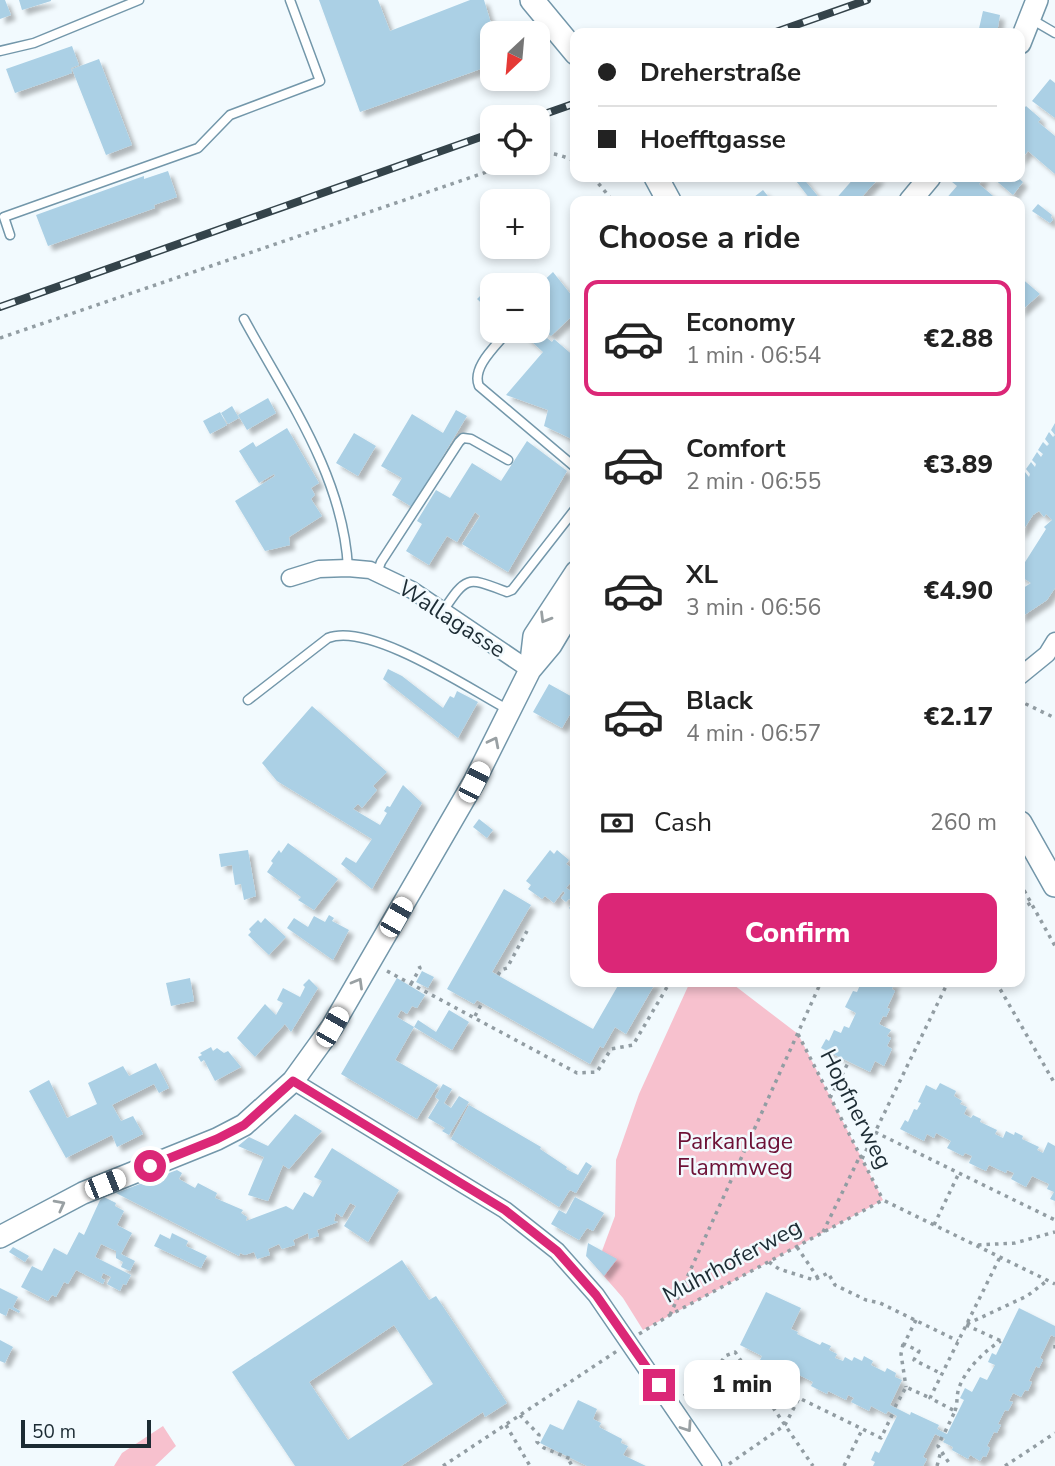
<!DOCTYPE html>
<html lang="en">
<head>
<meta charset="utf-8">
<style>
  body { margin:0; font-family:"Nunito Sans",sans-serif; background:#f2f2f2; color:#222; height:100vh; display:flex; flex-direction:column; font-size:26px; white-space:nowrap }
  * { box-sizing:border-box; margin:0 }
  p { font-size:23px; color:#767676 }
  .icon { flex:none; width:38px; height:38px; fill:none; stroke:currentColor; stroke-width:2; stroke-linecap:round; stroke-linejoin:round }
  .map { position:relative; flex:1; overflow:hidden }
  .panel { position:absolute; left:570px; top:196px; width:455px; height:791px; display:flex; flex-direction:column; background:#fff; border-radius:14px; box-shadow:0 4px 10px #0003 }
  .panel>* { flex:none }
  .banner { position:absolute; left:570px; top:28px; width:455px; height:154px; border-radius:14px; box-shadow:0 4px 10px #0003; display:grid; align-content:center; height:154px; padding:0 28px; background:#fff }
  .needle { width:46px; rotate:206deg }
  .buttons { position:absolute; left:480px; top:21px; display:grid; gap:14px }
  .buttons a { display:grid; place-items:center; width:70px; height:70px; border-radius:14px; background:#fff; box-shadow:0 4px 10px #0003; font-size:35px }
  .scale { position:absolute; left:21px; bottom:18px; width:130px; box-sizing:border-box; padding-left:7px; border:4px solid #1c2b33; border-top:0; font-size:19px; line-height:24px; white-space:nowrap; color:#1c2b33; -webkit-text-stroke:5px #f2fafe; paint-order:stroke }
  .end { position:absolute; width:32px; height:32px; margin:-16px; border:9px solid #db2777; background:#fff; box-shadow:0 0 0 4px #fff }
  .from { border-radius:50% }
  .bubble { position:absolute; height:49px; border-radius:14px; background:#fff; box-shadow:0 4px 10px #0003; font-size:23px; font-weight:800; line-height:49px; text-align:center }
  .car { position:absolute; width:21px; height:42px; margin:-21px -10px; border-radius:9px; box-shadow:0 0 5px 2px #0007; background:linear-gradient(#fff 24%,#345 0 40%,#fff 0 76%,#345 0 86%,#fff 0) }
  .banner b { display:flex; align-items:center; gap:24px; height:66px; font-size:26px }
  .banner b+b { border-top:2px solid #e0e0e0 }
  .banner i { width:18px; height:18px; background:#222 }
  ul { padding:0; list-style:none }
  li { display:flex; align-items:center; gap:21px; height:116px; margin:0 14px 10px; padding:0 14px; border:4px solid transparent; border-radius:14px }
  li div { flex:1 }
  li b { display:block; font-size:26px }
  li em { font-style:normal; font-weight:800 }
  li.on { border-color:#db2777 }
  li>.icon { width:63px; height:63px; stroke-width:1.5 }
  h2 { padding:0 28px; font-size:32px; line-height:84px }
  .pay { display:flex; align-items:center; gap:18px; height:77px; padding:0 28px; font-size:26px }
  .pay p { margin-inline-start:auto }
  .button { display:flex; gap:14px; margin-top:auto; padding:14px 28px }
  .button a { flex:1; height:80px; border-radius:14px; background:#db2777; color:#fff; font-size:28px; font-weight:800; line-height:80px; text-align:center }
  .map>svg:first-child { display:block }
  .green { fill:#f7c1ce }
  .building { fill:#abd0e5; fill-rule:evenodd; filter:url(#shadow) }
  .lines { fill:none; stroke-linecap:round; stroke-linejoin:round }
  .service-casing { stroke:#7397aa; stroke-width:11 }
  .minor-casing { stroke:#7397aa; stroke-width:19 }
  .tertiary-casing { stroke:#7397aa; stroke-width:24 }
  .secondary-casing { stroke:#7397aa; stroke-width:26 }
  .path { stroke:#929da3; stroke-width:3.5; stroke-dasharray:3.5 5; stroke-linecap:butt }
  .service { stroke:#fff; stroke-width:8 }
  .minor { stroke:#fff; stroke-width:16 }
  .tertiary { stroke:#fff; stroke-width:21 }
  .secondary { stroke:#fff; stroke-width:23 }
  .rail-casing { stroke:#34434a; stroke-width:8 }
  .rail { stroke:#f2fafe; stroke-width:5; stroke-dasharray:16; stroke-linecap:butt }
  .oneway { stroke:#99a0a3 }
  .route { stroke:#db2777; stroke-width:9 }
  .labels { text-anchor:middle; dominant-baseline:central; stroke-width:5; stroke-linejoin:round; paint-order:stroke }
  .street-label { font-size:23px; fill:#1c2b33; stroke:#f2fafe }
  .park-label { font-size:23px; fill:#6d1136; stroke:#f2fafe }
</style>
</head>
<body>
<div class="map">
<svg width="1055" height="1466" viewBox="0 0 1055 1466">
  <defs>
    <filter id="shadow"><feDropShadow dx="5" dy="5" stdDeviation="2" flood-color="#0004"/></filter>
  </defs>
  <rect width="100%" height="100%" fill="#f2fafe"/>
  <!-- green -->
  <path class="green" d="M690 982H730L798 1034 883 1200 643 1330 623 1298 596 1267 615 1216 616 1160 639 1094Z
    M163 1426 176 1446 155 1466H114L122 1453Z"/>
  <!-- building -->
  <path class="building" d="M0 0H5L11 15 0 19Z
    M19 0H51V1L22 10Z
    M319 0H378L390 31 470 0H484L494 33H492V65L360 112Z
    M983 11 1000 15 997 33H978Z
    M72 46 79 65 71 68 72 73 15 93 6 69Z
    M99 59 132 145 106 155 72 69Z
    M1050 79 1055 83V118L1032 101Z
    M1026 106 1041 119 1038 122 1055 136V174L1028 151 1020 161V113Z
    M168 171 177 197 154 205 155 208 48 246 36 215 144 176V179Z
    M793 177H802L822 201H807L810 199Z
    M855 177H880L858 201H834Z
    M956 177H982L984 178 979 184 999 201H944L957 186 952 182Z
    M995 177H1017L1023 182 1013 195 993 178Z
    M763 190 772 201H749Z
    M1038 204 1052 215 1051 217 1053 220 1050 223 1032 211Z
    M553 272 576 301V318L573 315 551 336 537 324V287Z
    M1020 277 1040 294 1020 312Z
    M489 287 492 290V313L477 299Z
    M520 331H538L552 342 554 339 576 358V441L544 426 548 410 506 395 543 352Z
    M268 398 276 413 247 430 238 415Z
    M232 406 239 418 228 424 221 413Z
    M456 410 467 416 412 507 392 495 402 478 381 466 412 414 443 433Z
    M220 412 227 425 210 434 203 421Z
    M1055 423V588L1047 600 1020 618V590L1031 583 1020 576V570L1046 529 1044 527 1052 520 1046 514 1044 517 1039 511 1033 515 1020 535V479L1025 472 1029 477 1030 474 1026 469 1031 462 1035 467 1036 464 1032 460 1037 452 1041 457 1043 454 1038 450 1043 442 1047 446 1049 444 1045 439 1049 432 1053 437 1055 435 1051 430Z
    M287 428 319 483 311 488 315 495 311 499 322 516 289 537 290 545 265 551 235 501 275 476 274 474 259 483 239 451 253 442 256 447Z
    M354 433 376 446 358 476 336 463Z
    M527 441 567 471 508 572 462 544 480 516 475 512 457 542 447 536 429 565 406 551 422 524 417 521 436 490 450 498 472 463 501 481Z
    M388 669 402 676 443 708 450 696 454 698 457 691 478 702 458 738 383 679Z
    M549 684 576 699V704L562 728 533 712Z
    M312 706 387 772 373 786 377 790 362 808 358 804 353 809 380 825 387 813 384 811 387 806 390 807 403 785 422 803 372 889 341 864 346 857 356 863 372 839 277 781 262 763Z
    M479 819 493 830 487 838 473 827Z
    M288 843 338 879 314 910 298 900 301 897 267 872 273 863 271 861 279 850 281 853Z
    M248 850 256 896 244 900 241 884 235 885 232 865 221 867 219 854Z
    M550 850 554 854 557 850 569 860 566 864 576 871V876L566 888 574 893 576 891V914L569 908 574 902 569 899 566 902 561 898 565 893 563 891 554 903 545 896 542 899 528 889 531 885 526 881Z
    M504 889 531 905 492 972 593 1029 620 982H656L626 1034 615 1027 603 1048 600 1046 590 1064 477 1000 474 1004 447 989Z
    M329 915 334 918 332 921 349 930 333 960 287 928 294 918 308 927 314 916 325 922Z
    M265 918 286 937 269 955 248 935 251 932 249 929 258 920 261 923Z
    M422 971 434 977 428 988 416 982Z
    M190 978 194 1001 171 1006 166 983Z
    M397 978 425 995 417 1008 412 1006 407 1014 401 1010 397 1017 414 1027 418 1020 436 1032 449 1010 469 1022 452 1050 414 1027 395 1060 438 1085 417 1119 341 1074Z
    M309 979 318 988 291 1032 285 1024 255 1057 237 1038 265 1004 276 1015 283 1003 277 1000 283 988 300 997 305 987 303 985Z
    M853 982H895L892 989 895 991 887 1008 890 1009 886 1017 883 1016 879 1024 891 1030 887 1036 891 1038 887 1046 892 1049 884 1066 875 1061 870 1072 821 1048 826 1039 829 1041 834 1030 841 1033 844 1026 849 1028 856 1013 845 1007 853 991 857 992 860 985Z
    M211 1047 213 1051 217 1048 224 1053 228 1051 241 1067 215 1081 204 1060 201 1062 198 1057 202 1055 200 1053Z
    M156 1063 169 1088 159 1093 154 1084 112 1105 121 1121 133 1116 143 1134 117 1147 112 1135 66 1158 29 1091 49 1080 67 1118 97 1104 88 1083 123 1066 129 1076Z
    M940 1083 956 1091 954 1096 962 1101 960 1104 967 1107 964 1114 971 1118 973 1115 981 1119 980 1122 997 1130 995 1134 1003 1138 1006 1131 1014 1135 1015 1132 1023 1136 1022 1139 1039 1147 1037 1150 1043 1153 1048 1142 1055 1146V1201L1050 1199 1054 1192 1047 1189 1049 1184 1032 1176 1026 1187 1011 1179 1014 1173 1007 1170 1006 1173 989 1165 986 1171 969 1163 972 1156 965 1153 963 1156 947 1148 951 1141 936 1133 934 1138 927 1134 924 1141 900 1129 905 1120 908 1122 914 1109 917 1110 921 1103 918 1102 926 1085 936 1090Z
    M443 1084 452 1089 444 1103 451 1108 459 1096 469 1102 449 1135 442 1131 445 1128 428 1118 439 1100 435 1097Z
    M469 1105 541 1147 540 1149 567 1167 566 1169 578 1175 586 1162 592 1166 576 1193 570 1190 559 1207 451 1139Z
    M295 1114 322 1131 289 1169 283 1165 268 1201 248 1195 264 1157 238 1146 249 1137 268 1146Z
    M332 1148 399 1190 368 1242 344 1226 356 1206 350 1203 342 1217 336 1213 334 1221 338 1222 317 1230 319 1236 309 1239 308 1233 293 1240 295 1245 282 1249 279 1244 268 1249 270 1255 257 1259 254 1252 245 1255 240 1253 239 1256 116 1193 177 1170 182 1173 179 1179 195 1188 198 1183 217 1193 215 1198 243 1210 241 1213 247 1217 246 1221 286 1206 293 1210 304 1192 313 1197 322 1181 314 1177Z
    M104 1197 116 1203 115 1206 124 1211 117 1225 132 1233 121 1254 135 1261 130 1271 121 1267 123 1262 116 1258V1251L101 1244 95 1257 131 1275 126 1285 123 1284 120 1291 107 1284 111 1277 103 1273 101 1278 105 1280 103 1284 76 1270 68 1284 64 1282 56 1297 52 1295 48 1301 21 1287 32 1266 42 1271 54 1248 67 1255 79 1232 84 1235 100 1200Z
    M575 1197 604 1213 593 1231 587 1228 579 1240 551 1224 559 1210 566 1214Z
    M172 1233 188 1241 186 1246 207 1256 201 1268 154 1246 160 1234 170 1239Z
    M588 1243 617 1259 604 1276 586 1256Z
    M13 1247 29 1256 25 1262 9 1252Z
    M402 1260 429 1300 436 1296 507 1403 485 1417 483 1412 401 1466H295L232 1372ZM394 1325 433 1384 348 1440 309 1382Z
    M0 1288 18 1297 13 1307 20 1311 19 1313 9 1308 6 1316 0 1313Z
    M766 1292 801 1308 791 1329 798 1332 797 1334 820 1345 822 1342 831 1346 829 1350 837 1354 835 1358 843 1361 845 1357 852 1361 854 1357 862 1361 864 1356 873 1361 871 1365 885 1372 887 1368 896 1373 895 1377 902 1380 890 1405 910 1415 911 1412 939 1425 937 1429 947 1434 964 1400 960 1398 965 1388 972 1392 980 1377 987 1380 995 1365 988 1362 992 1353 996 1355 1019 1308 1055 1326V1337L1051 1335 1040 1358 1043 1360 1039 1368 1036 1366 1029 1381 1032 1382 1028 1391 1025 1390 1021 1397 1013 1393 1009 1401 1013 1402 1008 1411 1005 1410 998 1424 1001 1425 997 1433 994 1432 987 1446 990 1448 986 1457 983 1456 980 1461 970 1455 968 1459 952 1450 953 1447 943 1442 945 1439 935 1434 923 1457 927 1459 923 1466H873L875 1462 871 1460 875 1451 879 1453 897 1416 888 1411 886 1414 871 1406 869 1411 851 1402 854 1398 848 1395 846 1400 828 1391 827 1394 811 1386 813 1382 799 1375 797 1379 789 1376 787 1379 778 1374 779 1372 759 1362 762 1356 740 1345Z
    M0 1340 13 1347 5 1363 0 1361Z
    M578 1400 597 1409 593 1419 601 1423 599 1427 622 1439 621 1443 628 1446 623 1455 646 1466H587L540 1443 550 1424 563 1430Z"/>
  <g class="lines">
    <!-- service casing -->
    <g class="service-casing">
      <path id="service" d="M1031 19 1055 33
        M0 51 34 43 139 0
        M10 235 4 217 198 148 230 115 320 81 290 0
        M244 319C287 398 343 475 348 568
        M508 331C497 345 471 367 479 386L576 468
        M377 573 381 562 459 442 463 438 471 439 508 460
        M443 611C467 575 467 577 507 592L512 590 576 508
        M248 700 328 638C370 622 468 688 507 709"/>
    </g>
    <!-- minor casing -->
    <g class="minor-casing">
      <path id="minor" d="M290 578 319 569 348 568 370 570 412 590 530 670
        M1020 676 1047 654 1055 641
        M293 1081 505 1210 557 1251 596 1295 713 1466"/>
    </g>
    <!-- tertiary casing -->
    <g class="tertiary-casing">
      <path id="tertiary" d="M1020 43 1037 0
        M910 201 930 177
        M530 670 534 636 576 572
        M0 1237 83 1193 217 1139 244 1125 293 1081 332 1027 474 782 530 670 551 645 576 603"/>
    </g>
    <!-- secondary casing -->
    <g class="secondary-casing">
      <path id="secondary" d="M532 0 576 53
        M656 177 669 201
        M1020 823 1055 885"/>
    </g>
    <!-- path -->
    <path class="path" d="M537 154C549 151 565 156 576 162
      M593 177 613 201
      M0 338 513 163
      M1020 697 1026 704 1055 718
      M1020 883 1055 946
      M1020 909 1031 903
      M387 971 577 1073 597 1072 611 1049 633 1045 670 982
      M498 975 501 970 507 968 527 931
      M848 982 853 984
      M996 982 1055 1084
      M411 984 420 968 418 964
      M475 1016 482 1003
      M798 1034 883 1200
      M830 1098 848 1063
      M875 1132 1055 1220
      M862 1159 948 982
      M934 1225 959 1173
      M823 1232 860 1156
      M978 1245 1015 1243 1055 1232
      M797 1247 818 1278
      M769 1262 779 1269 814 1280 828 1273 835 1285 866 1300 880 1303 958 1341
      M670 1315 821 982
      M916 1320 904 1344 919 1351 914 1360 942 1374
      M967 1324 1027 1296 1048 1280
      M966 1325 1001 1341
      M639 1334 670 1315 883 1200 1055 1284
      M903 1344 901 1354 906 1387
      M1055 1345V1349
      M684 1396 716 1370 725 1356 735 1352 813 1466
      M895 1407 906 1387 930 1398
      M955 1411C958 1403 956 1396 959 1388 965 1370 985 1350 1001 1341
      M520 1415 539 1435 537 1442 544 1448 571 1459 572 1462 565 1466
      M506 1425 530 1466
      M945 1432 955 1411 930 1398 1000 1257
      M942 1437 938 1446 951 1466
      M729 1464 785 1425 799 1398 881 1438 893 1413
      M443 1466 617 1351
      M844 1466 862 1430
      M937 1466 941 1451
      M1005 1466 1055 1433"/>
    <!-- service -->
    <use href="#service" class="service"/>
    <!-- minor -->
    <use href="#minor" class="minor"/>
    <!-- tertiary -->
    <use href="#tertiary" class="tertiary"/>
    <!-- secondary -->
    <use href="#secondary" class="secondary"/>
    <!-- rail casing -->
    <g class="rail-casing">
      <path id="rail" d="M773 33 867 0
        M536 117 576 103
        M0 307 492 133"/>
    </g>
    <!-- rail -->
    <use href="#rail" class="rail"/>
  </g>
  <!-- one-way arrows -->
  <defs><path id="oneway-chevron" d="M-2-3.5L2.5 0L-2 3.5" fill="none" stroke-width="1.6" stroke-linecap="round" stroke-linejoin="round" transform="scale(1.75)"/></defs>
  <g class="oneway">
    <use href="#oneway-chevron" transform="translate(545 618) rotate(121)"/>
    <use href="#oneway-chevron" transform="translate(494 742) rotate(-63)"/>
    <use href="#oneway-chevron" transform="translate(358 983) rotate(-60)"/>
    <use href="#oneway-chevron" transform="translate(60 1205) rotate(-28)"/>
    <use href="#oneway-chevron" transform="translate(687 1427) rotate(56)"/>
  </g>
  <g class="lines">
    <!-- route -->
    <path class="route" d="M150 1166 217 1139 244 1125 293 1081 505 1210 557 1251 596 1295 659 1385"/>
  </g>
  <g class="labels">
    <!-- street labels -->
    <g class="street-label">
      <text transform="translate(452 619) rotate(33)">Wallagasse</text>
      <text transform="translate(856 1109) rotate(63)">Hopfnerweg</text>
      <text transform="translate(732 1261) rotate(-28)">Muhrhoferweg</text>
    </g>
    <!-- park labels -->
    <g class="park-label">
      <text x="735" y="1141">Parkanlage<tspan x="735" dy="26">Flammweg</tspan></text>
    </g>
  </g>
</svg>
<div class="buttons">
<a><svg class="needle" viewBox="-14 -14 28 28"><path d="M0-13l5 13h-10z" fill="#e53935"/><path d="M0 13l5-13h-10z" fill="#767676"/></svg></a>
<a><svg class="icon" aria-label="locate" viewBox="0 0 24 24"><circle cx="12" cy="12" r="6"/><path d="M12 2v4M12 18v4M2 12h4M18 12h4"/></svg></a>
<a>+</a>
<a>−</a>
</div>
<div class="scale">50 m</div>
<i class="end from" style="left:150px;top:1166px"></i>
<i class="end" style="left:659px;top:1385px"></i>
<div class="bubble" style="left:684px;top:1360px;width:116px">1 min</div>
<i class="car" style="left:474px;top:782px;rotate:27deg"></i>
<i class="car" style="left:396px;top:917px;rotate:30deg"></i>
<i class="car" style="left:332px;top:1027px;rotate:30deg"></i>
<i class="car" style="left:105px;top:1184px;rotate:68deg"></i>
<div class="banner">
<b><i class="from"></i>Dreherstraße</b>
<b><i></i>Hoefftgasse</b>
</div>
<section class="panel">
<h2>Choose a ride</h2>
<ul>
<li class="on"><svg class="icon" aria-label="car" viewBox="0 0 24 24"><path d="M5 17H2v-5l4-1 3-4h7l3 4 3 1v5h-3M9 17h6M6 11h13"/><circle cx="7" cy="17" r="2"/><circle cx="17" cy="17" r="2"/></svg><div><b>Economy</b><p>1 min · 06:54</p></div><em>€2.88</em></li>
<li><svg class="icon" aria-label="car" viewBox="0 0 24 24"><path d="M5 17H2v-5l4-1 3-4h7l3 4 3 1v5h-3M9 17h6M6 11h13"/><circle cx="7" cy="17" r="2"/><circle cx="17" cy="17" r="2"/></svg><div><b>Comfort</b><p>2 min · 06:55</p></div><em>€3.89</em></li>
<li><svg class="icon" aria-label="car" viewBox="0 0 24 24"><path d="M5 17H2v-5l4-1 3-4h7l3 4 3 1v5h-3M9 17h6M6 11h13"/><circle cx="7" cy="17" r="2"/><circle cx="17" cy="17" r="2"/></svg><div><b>XL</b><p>3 min · 06:56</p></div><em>€4.90</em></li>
<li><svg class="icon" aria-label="car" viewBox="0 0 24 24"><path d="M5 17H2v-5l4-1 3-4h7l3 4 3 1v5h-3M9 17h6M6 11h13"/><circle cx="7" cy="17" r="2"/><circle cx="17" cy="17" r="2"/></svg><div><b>Black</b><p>4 min · 06:57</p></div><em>€2.17</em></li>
</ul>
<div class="pay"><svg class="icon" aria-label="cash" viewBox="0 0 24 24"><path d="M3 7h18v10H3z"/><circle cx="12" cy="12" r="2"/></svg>Cash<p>260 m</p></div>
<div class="button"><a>Confirm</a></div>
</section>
</div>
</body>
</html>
